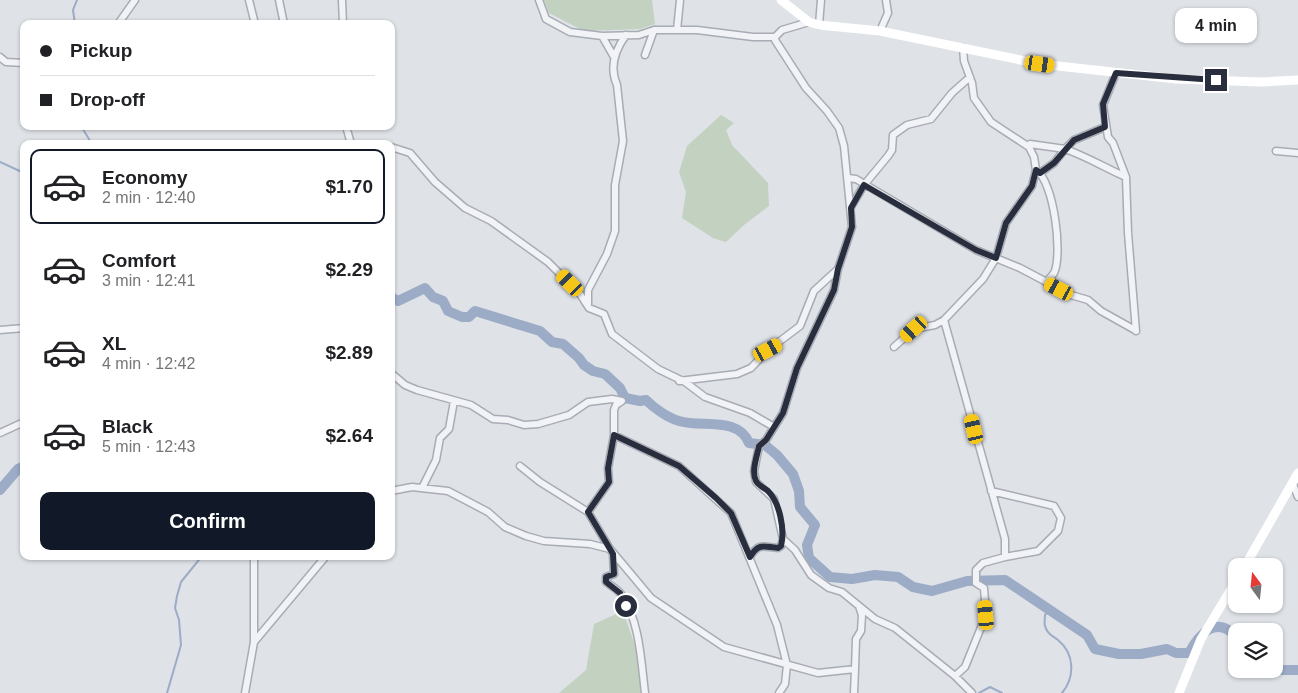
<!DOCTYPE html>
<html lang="en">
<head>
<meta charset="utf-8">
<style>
  body { margin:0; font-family:Helvetica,sans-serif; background:#f2f2f2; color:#202124; height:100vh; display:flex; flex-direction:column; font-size:19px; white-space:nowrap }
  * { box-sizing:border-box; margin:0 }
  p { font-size:16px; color:#757577 }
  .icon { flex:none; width:28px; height:28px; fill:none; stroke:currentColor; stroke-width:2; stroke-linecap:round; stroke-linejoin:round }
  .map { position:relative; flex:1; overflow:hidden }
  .details { position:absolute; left:20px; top:140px; width:375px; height:420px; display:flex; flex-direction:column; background:#fff; border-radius:10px; box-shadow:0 1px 4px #0004 }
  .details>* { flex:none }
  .banner { position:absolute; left:20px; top:20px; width:375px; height:110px; border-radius:10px; box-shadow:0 1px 4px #0004; display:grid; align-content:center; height:110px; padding:0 20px; background:#fff }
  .needle { width:32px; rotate:345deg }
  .controls { position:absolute; left:1228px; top:558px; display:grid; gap:10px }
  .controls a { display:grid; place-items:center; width:55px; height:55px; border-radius:10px; background:#fff; box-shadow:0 1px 4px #0004; font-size:25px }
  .end { position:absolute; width:22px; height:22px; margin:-11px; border:6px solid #292e3e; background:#fff; box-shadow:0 0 0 2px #fff }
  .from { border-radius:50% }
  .bubble { position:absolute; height:35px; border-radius:10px; background:#fff; box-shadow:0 1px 4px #0004; font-size:16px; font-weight:800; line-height:35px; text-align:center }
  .car { position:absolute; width:15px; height:30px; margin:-15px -8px; border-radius:6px; box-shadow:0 0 4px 1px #0007; background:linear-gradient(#f5c518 24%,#345 0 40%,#f5c518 0 76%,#345 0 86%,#f5c518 0) }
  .banner b { display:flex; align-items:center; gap:18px; height:48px; font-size:19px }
  .banner b+b { border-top:1px solid #e0e0e0 }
  .banner i { width:12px; height:12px; background:#202124 }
  ul { padding:9px 0 0; list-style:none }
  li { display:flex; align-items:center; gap:15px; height:75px; margin:0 10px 8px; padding:0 10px; border:2px solid transparent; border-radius:10px }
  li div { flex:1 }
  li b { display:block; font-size:19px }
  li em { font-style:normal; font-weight:800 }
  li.active { border-color:#111827 }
  li>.icon { width:45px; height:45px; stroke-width:1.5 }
  .button { display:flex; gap:10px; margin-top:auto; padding:10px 20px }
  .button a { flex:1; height:58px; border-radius:10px; background:#111827; color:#fff; font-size:20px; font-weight:800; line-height:58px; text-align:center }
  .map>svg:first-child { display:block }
  .green { fill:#c3d1c1 }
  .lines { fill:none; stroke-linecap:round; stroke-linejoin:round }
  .stream { stroke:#9cacc6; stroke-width:2 }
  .river { stroke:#9cacc6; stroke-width:10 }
  .street-casing { stroke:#a8acb4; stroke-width:9 }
  .street { stroke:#f2f3f6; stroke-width:6 }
  .secondary { stroke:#fff; stroke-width:9 }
  .route { stroke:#292e3e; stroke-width:6 }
</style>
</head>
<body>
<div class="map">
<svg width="1298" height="693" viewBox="0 0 1298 693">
  <rect width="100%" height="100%" fill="#dfe2e7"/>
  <!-- green -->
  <path class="green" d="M544 0H652L655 24 640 29 584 31 549 13Z
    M721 115 734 123 726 130 732 145 768 183 769 206 744 225 726 242 713 238 682 218 686 192 679 172 687 146Z
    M623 611 637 651 641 693H559L586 670 594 624Z"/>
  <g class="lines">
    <!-- stream -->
    <path class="stream" d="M75 24 73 10 77 0
      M81 126 92 144
      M0 162 24 173
      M1050 609 1045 615C1045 618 1044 623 1045 626 1047 634 1053 636 1058 640 1075 654 1075 677 1062 693
      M167 693 181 645 179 620 175 608 177 596 181 582 202 556
      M979 693 990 687 1002 693"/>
    <!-- river -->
    <path class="river" d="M391 297 398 301 425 288 433 297 443 301 448 311 462 317H469L475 311 540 331 552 342 563 344 579 358 584 365 593 371 605 374 620 388 625 398 640 401 646 400C654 408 668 418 679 421 702 428 738 416 749 443L765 445 777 455 793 474 799 491 800 507 815 525 807 545 809 558 830 577 852 579 875 575 898 577 913 587 932 591 967 581 1005 580 1087 635 1095 649 1119 654H1141L1167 649 1176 653H1189C1199 634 1216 615 1236 636
      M0 490 18 469 24 466
      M1274 667 1282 670H1298"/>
    <!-- street casing -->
    <g class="street-casing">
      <path id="street" d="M249 0 255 24
        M279 0 284 24
        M342 0 343 24
        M539 0 546 19 570 32 602 36 639 35 654 30H697L753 37H775
        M118 24 135 0
        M819 25 821 0
        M677 30 680 0
        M880 31 888 13 886 0
        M602 36 614 57
        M645 55 654 30
        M0 57 6 62 24 63
        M1116 73 1103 105 1108 137 1113 143 1126 177 1128 233 1136 331
        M346 126 351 144
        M1105 127 1074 140 1065 149C1086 156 1105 168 1126 177
        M1030 144 1065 149 1054 163 1040 173
        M391 147 410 153 435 182 465 208 491 221 548 262 580 294 589 308 604 314 612 334 658 369 685 382 705 397 750 413 774 427
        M1276 151 1298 153
        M1036 170C1054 181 1063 255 1054 273 1052 276 1049 279 1046 282
        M848 178 856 179 976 250 1020 268 1071 295 1088 300 1101 311 1135 330
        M851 207 864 185 888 156 892 150 893 135 907 125 931 119 952 93 970 77
        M838 269 834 290 797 368 783 413 766 440 759 446 754 471 756 482 774 499 783 539 795 550 811 575 829 588 842 592 875 619 895 628 955 676 972 693
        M588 305V290L607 254 615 231V185L623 141 617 85C609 67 615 50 626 35
        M944 320 1005 539V557L983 563 976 570V583L984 588 986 615 965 667 955 676
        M0 330 24 328
        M894 347 914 329 935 325 944 320 983 279 996 258 1006 223 1032 186 1036 170 1034 157 1029 147 991 122 974 98 972 83 964 61 963 48
        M391 373 405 385 417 390 471 405 493 419 508 420 524 425 538 424 569 415 588 402 612 399 622 401 616 405 614 410V435L608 468 609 482 588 512
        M679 381 737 374 751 368 768 350 800 326 814 291 838 269 852 227 844 146 839 128 827 111 806 88 775 40V37L782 30 809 22
        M0 433 24 422
        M614 435 679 466 731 513 777 625 787 665 785 684 779 693
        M520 466 540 482 588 512 613 554 614 574 606 577V582C610 585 617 589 621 594 640 621 641 661 645 693
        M1293 484 1298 497
        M422 488 436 460 440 438 449 429 454 401
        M391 491 412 487 448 491 488 512 505 527 526 536 544 541 590 544 610 549 651 598 724 647 818 673 855 669 856 639 861 631 862 615 859 606
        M991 491 1054 506 1061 518 1058 531 1038 551 1005 557
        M254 556V642
        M750 557C759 542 764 547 778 548L781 546 783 539
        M245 693 254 642 326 556
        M854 693 855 669"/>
    </g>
    <!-- street -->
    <use href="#street" class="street"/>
    <!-- secondary -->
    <path class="secondary" d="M781 0 809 22 819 25 880 31 1040 64 1176 79 1261 82 1298 80
      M1245 566 1298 473
      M1179 693 1201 639 1236 581"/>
  </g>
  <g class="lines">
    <!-- route -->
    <path class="route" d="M626 606 620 593 606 582V577L614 574 613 554 588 512 609 482 608 468 614 435 679 466 716 498 731 513 750 557C759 542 764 547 778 548L781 546C785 530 780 503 768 491 764 488 758 485 756 481 751 471 757 457 759 446L766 440 783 413 797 368 834 290 838 269 852 227 851 208 864 185 976 250 996 258 1006 223 1032 186 1036 170 1040 173 1054 163 1074 140 1105 127 1103 104 1116 73 1216 80"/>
  </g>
</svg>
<div class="controls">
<a><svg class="needle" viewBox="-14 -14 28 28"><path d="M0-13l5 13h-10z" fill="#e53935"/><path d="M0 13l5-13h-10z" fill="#757577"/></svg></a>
<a><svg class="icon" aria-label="layers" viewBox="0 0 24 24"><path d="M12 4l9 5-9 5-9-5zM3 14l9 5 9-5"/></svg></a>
</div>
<i class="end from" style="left:626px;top:606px"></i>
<i class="end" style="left:1216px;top:80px"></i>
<div class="bubble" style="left:1175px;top:8px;width:82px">4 min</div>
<i class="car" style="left:1040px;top:64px;rotate:98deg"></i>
<i class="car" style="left:570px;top:283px;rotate:315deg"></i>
<i class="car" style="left:1059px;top:289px;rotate:298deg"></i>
<i class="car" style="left:914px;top:329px;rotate:228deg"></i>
<i class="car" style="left:768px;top:350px;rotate:62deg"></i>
<i class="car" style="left:974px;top:429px;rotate:347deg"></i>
<i class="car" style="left:986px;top:615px;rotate:355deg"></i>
<div class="banner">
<b><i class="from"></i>Pickup</b>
<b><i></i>Drop-off</b>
</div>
<section class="details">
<ul>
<li class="active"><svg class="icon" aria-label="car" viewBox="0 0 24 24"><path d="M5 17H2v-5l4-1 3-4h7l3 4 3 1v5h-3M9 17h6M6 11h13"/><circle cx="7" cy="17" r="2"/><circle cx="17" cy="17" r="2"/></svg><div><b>Economy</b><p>2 min · 12:40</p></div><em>$1.70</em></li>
<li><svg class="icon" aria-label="car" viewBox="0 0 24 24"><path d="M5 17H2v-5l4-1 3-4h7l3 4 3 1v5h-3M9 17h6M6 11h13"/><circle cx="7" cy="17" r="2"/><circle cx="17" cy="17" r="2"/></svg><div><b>Comfort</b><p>3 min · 12:41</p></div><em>$2.29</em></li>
<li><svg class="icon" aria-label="car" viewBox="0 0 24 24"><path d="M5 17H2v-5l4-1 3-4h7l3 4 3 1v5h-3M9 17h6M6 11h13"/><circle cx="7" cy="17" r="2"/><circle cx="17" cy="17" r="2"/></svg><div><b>XL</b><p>4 min · 12:42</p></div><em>$2.89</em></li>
<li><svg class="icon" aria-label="car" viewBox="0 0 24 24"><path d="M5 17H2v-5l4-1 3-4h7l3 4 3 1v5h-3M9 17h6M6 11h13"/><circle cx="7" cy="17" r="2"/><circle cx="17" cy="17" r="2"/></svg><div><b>Black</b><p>5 min · 12:43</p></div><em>$2.64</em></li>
</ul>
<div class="button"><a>Confirm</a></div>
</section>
</div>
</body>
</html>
